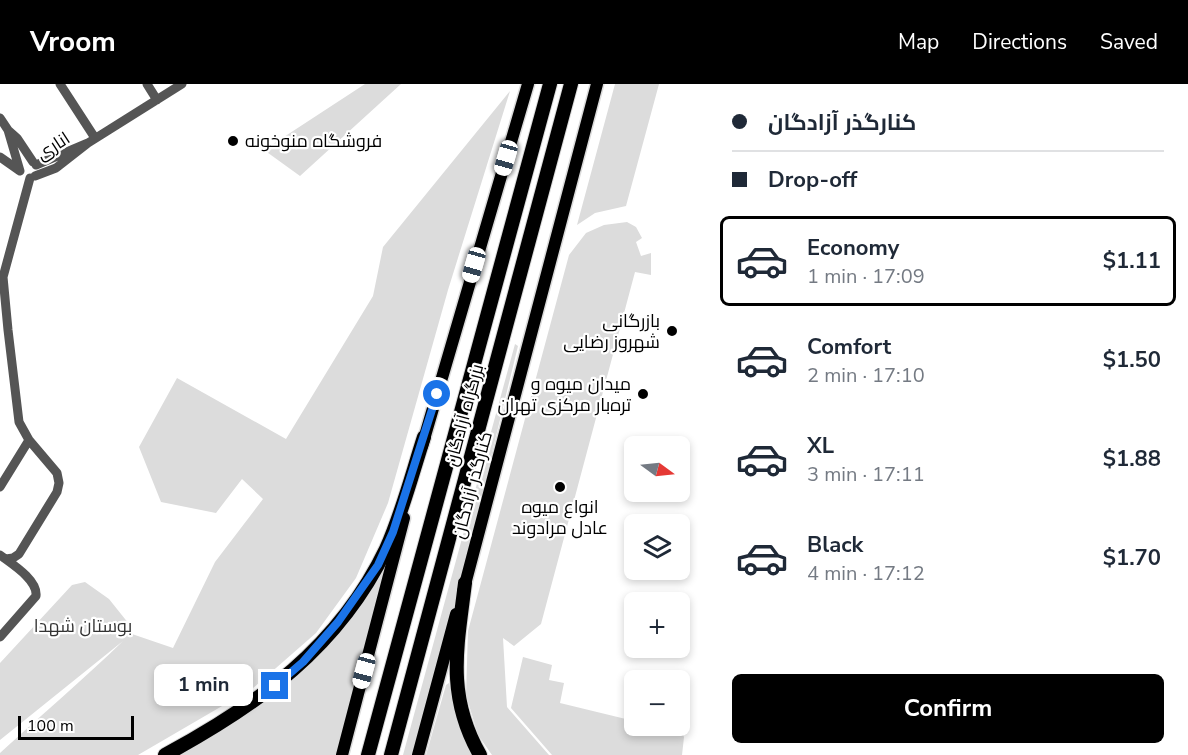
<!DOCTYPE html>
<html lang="en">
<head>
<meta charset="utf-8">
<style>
  body { margin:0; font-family:"Nunito Sans",Cairo,sans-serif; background:#f2f2f3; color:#1f2937; height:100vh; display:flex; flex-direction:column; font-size:22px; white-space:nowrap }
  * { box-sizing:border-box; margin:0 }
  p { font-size:20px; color:#747a83 }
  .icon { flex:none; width:33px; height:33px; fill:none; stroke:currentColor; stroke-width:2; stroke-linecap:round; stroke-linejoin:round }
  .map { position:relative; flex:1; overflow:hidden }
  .drawer { display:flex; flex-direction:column; background:#fff; width:480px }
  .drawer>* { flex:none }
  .hud { display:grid; align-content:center; height:132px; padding:0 24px; background:#fff }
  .needle { width:39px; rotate:105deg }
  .tools { position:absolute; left:624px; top:352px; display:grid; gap:12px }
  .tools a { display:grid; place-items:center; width:66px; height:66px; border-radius:9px; background:#fff; box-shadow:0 3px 9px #0003; font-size:30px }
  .scale { position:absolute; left:18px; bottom:15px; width:116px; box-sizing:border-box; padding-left:6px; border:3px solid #000; border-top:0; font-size:16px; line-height:21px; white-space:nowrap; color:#000; -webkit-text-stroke:4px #fff; paint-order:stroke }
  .end { position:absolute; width:27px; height:27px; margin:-14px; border:8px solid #1a73e8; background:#fff; box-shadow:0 0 0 3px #fff }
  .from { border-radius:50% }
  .bubble { position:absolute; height:42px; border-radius:9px; background:#fff; box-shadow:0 3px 9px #0003; font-size:20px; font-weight:700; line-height:42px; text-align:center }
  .car { position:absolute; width:18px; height:36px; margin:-18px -9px; border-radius:8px; box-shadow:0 0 4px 2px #0007; background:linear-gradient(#fff 24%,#345 0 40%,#fff 0 76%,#345 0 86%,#fff 0) }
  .hud b { display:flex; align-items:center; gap:21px; height:57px; font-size:22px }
  .hud b+b { border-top:2px solid #e0e1e3 }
  .hud i { width:15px; height:15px; background:#1f2937 }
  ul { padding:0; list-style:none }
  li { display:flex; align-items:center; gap:18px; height:90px; margin:0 12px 9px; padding:0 12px; border:3px solid transparent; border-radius:9px }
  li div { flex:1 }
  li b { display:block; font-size:22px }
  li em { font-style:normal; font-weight:700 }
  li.current { border-color:#000 }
  li>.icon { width:54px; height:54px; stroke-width:1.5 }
  .action { display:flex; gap:12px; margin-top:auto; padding:12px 24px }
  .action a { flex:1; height:69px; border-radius:9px; background:#000; color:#fff; font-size:24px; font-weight:700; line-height:69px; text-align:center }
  header { display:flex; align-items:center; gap:36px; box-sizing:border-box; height:84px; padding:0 30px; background:#000; color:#fff }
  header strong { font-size:28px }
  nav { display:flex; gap:33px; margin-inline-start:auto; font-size:21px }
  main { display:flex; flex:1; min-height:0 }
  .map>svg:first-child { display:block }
  .green { fill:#dcdcdc }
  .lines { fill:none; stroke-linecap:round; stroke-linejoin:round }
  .major-casing { stroke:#dbdbdb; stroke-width:15 }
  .highway-casing { stroke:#dbdbdb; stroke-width:16 }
  .minor { stroke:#555; stroke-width:9 }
  .major { stroke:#000; stroke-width:12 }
  .highway { stroke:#000; stroke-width:14 }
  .route { stroke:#1a73e8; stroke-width:8 }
  .poi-dot { fill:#000; stroke:#fff; stroke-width:2 }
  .labels { text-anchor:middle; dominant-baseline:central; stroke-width:4.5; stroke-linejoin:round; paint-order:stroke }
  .poi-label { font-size:18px; fill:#000; stroke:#fff; text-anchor:end }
  .street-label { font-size:18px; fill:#000; stroke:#fff }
  .park-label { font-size:18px; fill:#333; stroke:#fff }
</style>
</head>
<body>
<header>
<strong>Vroom</strong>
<nav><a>Map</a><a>Directions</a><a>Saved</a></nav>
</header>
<main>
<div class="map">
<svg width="708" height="671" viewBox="0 0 708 671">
  <rect width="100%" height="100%" fill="#fff"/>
  <!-- green -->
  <path class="green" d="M365 0H401L300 92 264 66Z
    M615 0H659L626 122 595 129 577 141Z
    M510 7 448 206 388 419 356 494 316 549 253 604 138 671H0V669C41 631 83 596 123 557L0 656V579L72 501 85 498 109 515 133 545 132 550 173 564 215 478 263 415 242 395 216 429 161 418 139 363 177 294 286 355 373 212 383 163Z
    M627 138 636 143 642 154 636 158 641 172 651 169V191L635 188 541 540 514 562 503 554 507 623 549 671H492L478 651 466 611 468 547 569 171 586 149 604 141Z
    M515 260 518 262 458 508 413 671H403Z
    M387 480 335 671H172L237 633 368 506Z
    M523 573 552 581 549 596 564 599 560 619 634 637V642H657L682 648 684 653 682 671H552L511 624Z
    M449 599 460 645 474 671H426L446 601Z"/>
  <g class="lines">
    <!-- major casing -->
    <g class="major-casing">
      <path id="major" d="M422 362 528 0
        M463 508 597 0
        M342 671 404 434
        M418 671 456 530"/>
    </g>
    <!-- highway casing -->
    <g class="highway-casing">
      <path id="highway" d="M465 499C457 564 446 611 480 671
        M165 671C258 621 339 563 386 465 402 430 412 390 424 353
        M368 671 550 0
        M391 671 571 0"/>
    </g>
    <!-- minor -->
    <path class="minor" d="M60 0 95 54
      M147 0 157 16
      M0 34 8 46
      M88 59 182 0
      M0 73 20 87
      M20 87 8 46 17 54 33 78
      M35 92 56 84 88 59 36 81
      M0 403 29 356
      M0 471C12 480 38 496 36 512L0 553
      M6 475 13 474 19 470 57 408 59 399 57 389 29 356 19 338 8 246 3 193 30 94"/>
    <!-- major -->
    <use href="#major" class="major"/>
    <!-- highway -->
    <use href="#highway" class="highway"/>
  </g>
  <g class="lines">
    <!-- route -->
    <path class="route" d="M275 602 303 578 338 538 378 481 393 448 437 310"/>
  </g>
  <!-- markers -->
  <g class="poi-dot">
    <circle cx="233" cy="57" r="6"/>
    <circle cx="672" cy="247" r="6"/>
    <circle cx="643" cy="310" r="6"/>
    <circle cx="560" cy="403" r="6"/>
  </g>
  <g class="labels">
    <!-- poi labels -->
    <g class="poi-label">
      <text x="245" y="57" text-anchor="start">فروشگاه منوخونه</text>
      <text x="660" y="237">بازرگانی<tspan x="660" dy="21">شهروز رضایی</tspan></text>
      <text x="631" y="300">میدان میوه و<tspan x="631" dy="21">تره‌بار مرکزی تهران</tspan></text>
      <text x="560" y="423" text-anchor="middle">انواع میوه<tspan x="560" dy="21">عادل مرادوند</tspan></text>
    </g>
    <!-- street labels -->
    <g class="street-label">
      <text transform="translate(53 62) rotate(-33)">اناری</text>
      <text transform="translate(464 331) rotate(-75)">بزرگراه آزادگان</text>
      <text transform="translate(472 401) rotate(-75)">کنارگذر آزادگان</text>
    </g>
    <!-- park labels -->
    <g class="park-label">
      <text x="83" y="542">بوستان شهدا</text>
    </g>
  </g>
</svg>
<div class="tools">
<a><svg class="needle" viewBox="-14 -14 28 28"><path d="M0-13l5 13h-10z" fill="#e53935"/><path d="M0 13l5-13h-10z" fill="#747a83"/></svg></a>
<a><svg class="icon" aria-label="layers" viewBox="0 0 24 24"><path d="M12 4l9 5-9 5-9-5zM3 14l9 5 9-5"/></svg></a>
<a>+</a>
<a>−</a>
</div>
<div class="scale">100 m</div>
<i class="end from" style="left:437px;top:310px"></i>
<i class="end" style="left:275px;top:602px"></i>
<div class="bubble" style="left:154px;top:580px;width:99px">1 min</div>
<i class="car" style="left:506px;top:74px;rotate:196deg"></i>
<i class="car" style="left:474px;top:181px;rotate:196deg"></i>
<i class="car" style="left:364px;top:587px;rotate:195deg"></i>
</div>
<section class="drawer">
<div class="hud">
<b><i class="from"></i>کنارگذر آزادگان</b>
<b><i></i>Drop-off</b>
</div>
<ul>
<li class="current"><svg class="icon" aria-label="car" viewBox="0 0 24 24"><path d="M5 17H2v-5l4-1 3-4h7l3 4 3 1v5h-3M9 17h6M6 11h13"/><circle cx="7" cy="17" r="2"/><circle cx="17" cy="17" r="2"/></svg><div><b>Economy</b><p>1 min · 17:09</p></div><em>$1.11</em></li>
<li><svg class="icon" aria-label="car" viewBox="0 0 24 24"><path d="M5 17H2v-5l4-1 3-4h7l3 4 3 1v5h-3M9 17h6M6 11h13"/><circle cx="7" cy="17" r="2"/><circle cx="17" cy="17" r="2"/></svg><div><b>Comfort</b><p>2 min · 17:10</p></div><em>$1.50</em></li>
<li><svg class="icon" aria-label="car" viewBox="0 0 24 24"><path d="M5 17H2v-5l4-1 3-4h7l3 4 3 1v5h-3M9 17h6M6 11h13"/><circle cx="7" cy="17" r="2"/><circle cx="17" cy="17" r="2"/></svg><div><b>XL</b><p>3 min · 17:11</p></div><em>$1.88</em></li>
<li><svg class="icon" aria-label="car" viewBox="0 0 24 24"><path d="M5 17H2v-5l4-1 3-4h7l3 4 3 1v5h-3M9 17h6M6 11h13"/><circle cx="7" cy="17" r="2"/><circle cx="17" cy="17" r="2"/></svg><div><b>Black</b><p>4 min · 17:12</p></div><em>$1.70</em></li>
</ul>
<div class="action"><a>Confirm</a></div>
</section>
</main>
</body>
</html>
